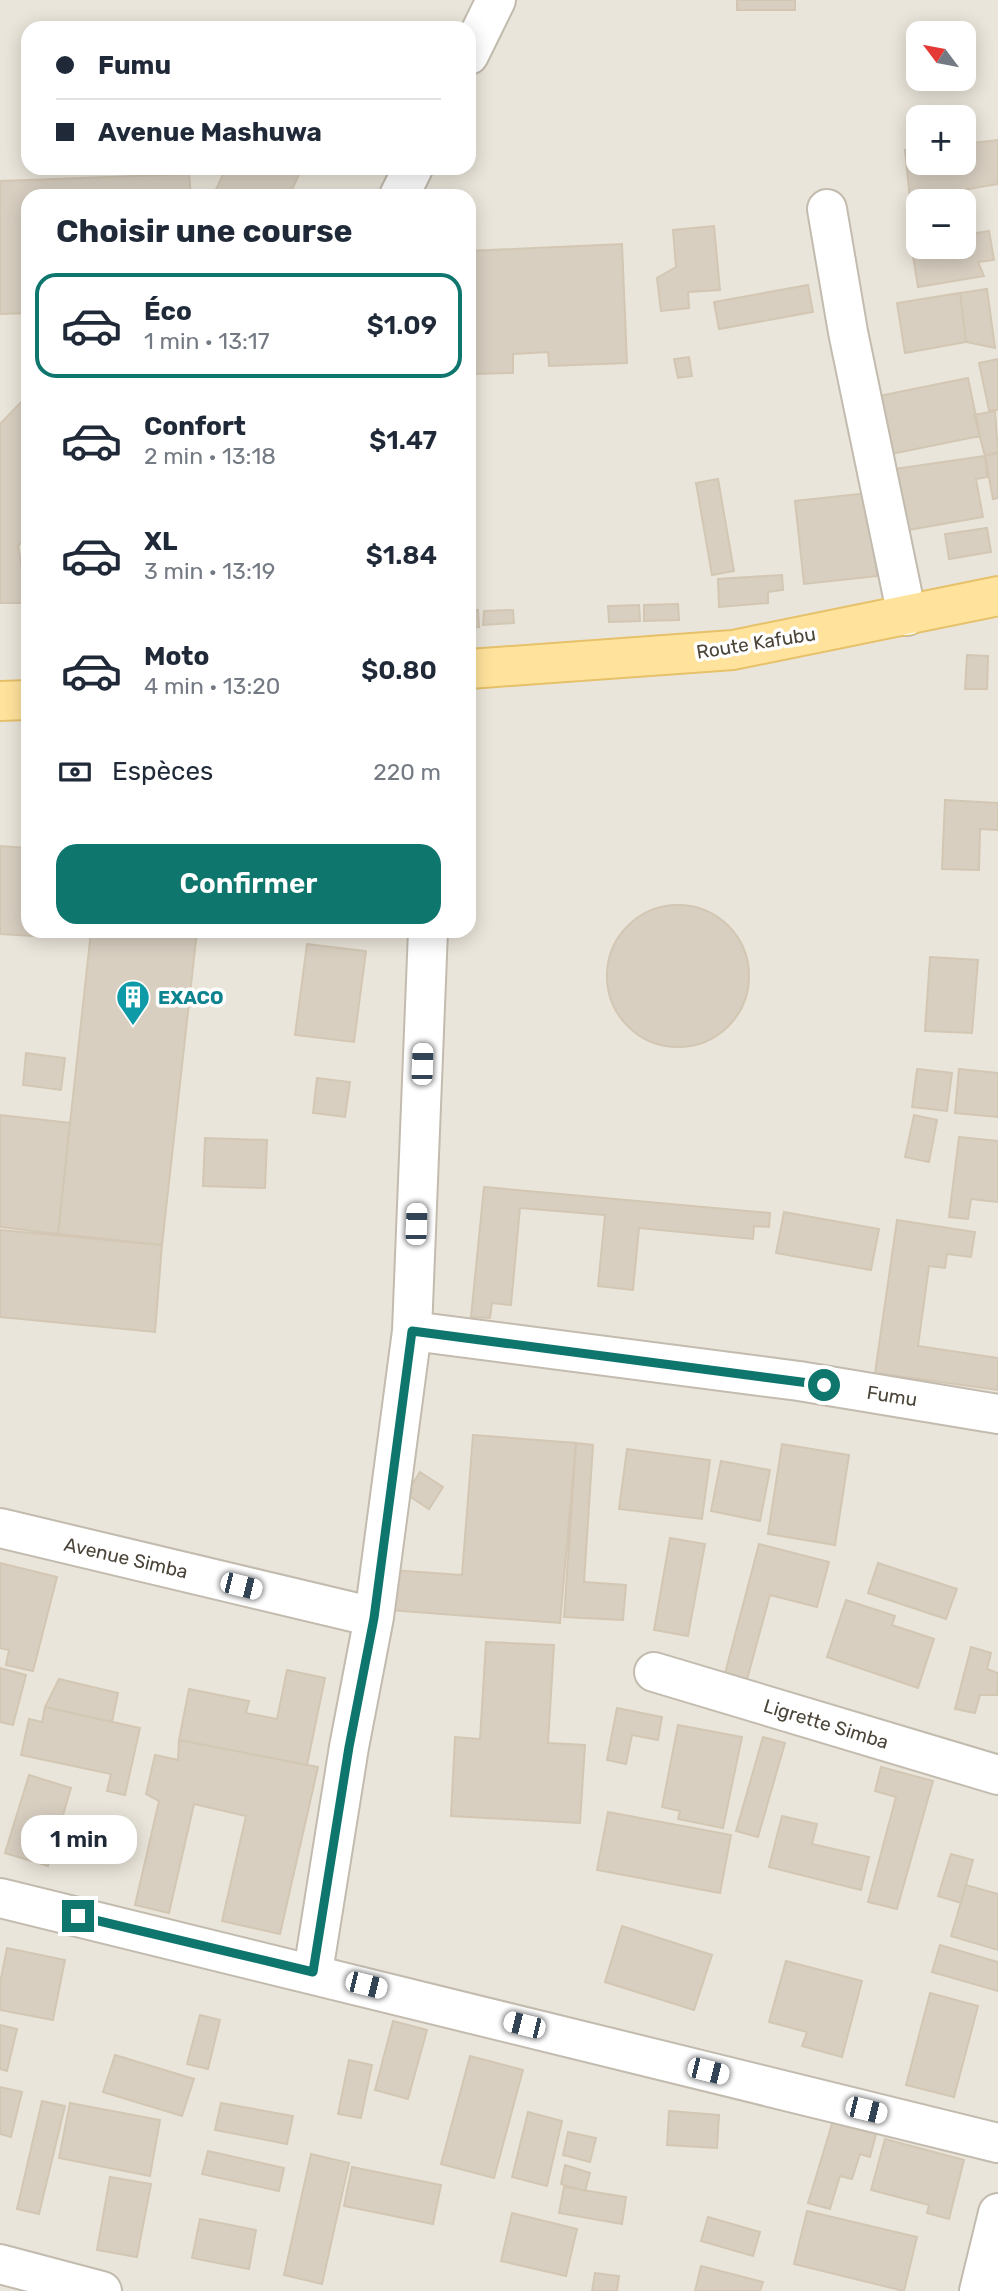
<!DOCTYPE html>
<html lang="fr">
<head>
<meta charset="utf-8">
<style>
  body { margin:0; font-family:Rubik,sans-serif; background:#f2f2f3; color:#1f2937; height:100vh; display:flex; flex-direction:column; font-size:26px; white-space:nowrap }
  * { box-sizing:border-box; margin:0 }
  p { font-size:23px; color:#747a83 }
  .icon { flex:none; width:38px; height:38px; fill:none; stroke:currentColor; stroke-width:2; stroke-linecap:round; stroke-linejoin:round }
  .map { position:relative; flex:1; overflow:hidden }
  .sheet { position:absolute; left:21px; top:189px; width:455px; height:749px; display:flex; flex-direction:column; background:#fff; border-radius:21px; box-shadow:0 4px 18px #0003 }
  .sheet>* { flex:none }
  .top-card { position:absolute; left:21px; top:21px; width:455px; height:154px; border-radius:21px; box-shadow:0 4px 18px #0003; display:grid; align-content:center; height:154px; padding:0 35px; background:#fff }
  .needle { width:46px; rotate:302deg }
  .fabs { position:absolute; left:906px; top:21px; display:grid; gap:14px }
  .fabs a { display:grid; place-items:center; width:70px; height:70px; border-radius:14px; background:#fff; box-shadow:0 4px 18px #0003; font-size:35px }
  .end { position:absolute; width:32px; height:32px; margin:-16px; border:9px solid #0f766e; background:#fff; box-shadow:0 0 0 4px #fff }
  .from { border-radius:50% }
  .bubble { position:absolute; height:49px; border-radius:21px; background:#fff; box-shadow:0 4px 18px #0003; font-size:23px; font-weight:600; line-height:49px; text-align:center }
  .car { position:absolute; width:21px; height:42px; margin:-21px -10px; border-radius:9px; box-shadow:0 0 5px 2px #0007; background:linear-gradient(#fff 24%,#345 0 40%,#fff 0 76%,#345 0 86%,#fff 0) }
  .top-card b { display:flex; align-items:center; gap:24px; height:66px; font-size:26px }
  .top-card b+b { border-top:2px solid #e0e1e3 }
  .top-card i { width:18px; height:18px; background:#1f2937 }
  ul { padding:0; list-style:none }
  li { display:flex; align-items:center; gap:21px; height:105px; margin:0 14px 10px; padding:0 21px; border:4px solid transparent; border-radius:21px }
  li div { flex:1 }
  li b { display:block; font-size:26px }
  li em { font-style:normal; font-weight:600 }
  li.active { border-color:#0f766e }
  li>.icon { width:63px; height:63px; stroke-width:1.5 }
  h2 { padding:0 35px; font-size:32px; line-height:84px }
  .pay { display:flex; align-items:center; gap:18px; height:77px; padding:0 35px; font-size:26px }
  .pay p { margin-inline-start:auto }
  .primary-button { display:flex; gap:14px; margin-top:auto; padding:14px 35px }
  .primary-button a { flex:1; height:80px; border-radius:21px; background:#0f766e; color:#fff; font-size:28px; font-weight:600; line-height:80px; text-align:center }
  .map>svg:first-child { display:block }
  .residential { fill:#eae5da; fill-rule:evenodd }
  .building { fill:#d8cfc1; stroke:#d3c7b4; stroke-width:2 }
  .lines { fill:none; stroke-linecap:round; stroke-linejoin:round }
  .minor-casing { stroke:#c2bbae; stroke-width:42 }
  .major-casing { stroke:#e6c16a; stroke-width:42 }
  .minor { stroke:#fff; stroke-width:38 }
  .major { stroke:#ffe39c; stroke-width:38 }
  .route { stroke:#0f766e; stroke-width:9 }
  .labels { text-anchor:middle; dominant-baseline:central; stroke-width:7; stroke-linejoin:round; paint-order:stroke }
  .street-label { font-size:19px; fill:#4b4439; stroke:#fff }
  .culture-label { font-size:19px; font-weight:bold; fill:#0d838f; stroke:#fff; text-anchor:start }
</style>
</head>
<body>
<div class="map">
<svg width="998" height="2291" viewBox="0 0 998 2291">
  <rect width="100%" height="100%" fill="#f6f3ec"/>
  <!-- residential -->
  <path class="residential" d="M0 0H998V2291H0ZM28 28H469V168H28ZM919 33H964V79H919ZM919 117H964V163H919ZM28 196H469V931H28ZM919 201H964V247H919Z"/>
  <!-- building -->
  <path class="building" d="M737 0H795V10H737Z
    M998 140V184L910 199 905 150 919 149V163H964V144Z
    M226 168H302L289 196H213Z
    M189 174 191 196H28V313L0 314V181Z
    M714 226 720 290 688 292 689 308 661 311 657 278 676 267 673 230Z
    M989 231 994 260 978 262 984 276 918 287 911 244 964 247V235Z
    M622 244 627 363 549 366 548 352 513 354V373L469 374V251Z
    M808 285 813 312 719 329 714 302Z
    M987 289 995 348 966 342 960 293Z
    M960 293 966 342 905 353 897 303Z
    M689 357 692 376 678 378 674 359Z
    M998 359V410H989L979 363Z
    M968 378 980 436 886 455 874 397Z
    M28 395V535L18 546 28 603H0V424Z
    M995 411 998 452 985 456 974 415Z
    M998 453V498L993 499 985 456Z
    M985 456 987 477 976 479 983 517 897 532 887 470Z
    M718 479 734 571 712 575 696 483Z
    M868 493 877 576 804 584 795 501Z
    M987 528 991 552 949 559 945 534Z
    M782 575 783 590 768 592V603L719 607 718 579Z
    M678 604 679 620 644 621V605Z
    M639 605 640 621 609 622 608 606Z
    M469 610H478L479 627 469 628Z
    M513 610 514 623 483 625 484 611Z
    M967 655 988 656 987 689H965Z
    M945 800 998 803V830L980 829 979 870 942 869Z
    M0 846 28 848V931H49V937L0 934Z
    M607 976a71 71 0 1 1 142 0a71 71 0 1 1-142 0Z
    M91 931H197L162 1245 58 1234Z
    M307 944 366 951 354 1042 295 1035Z
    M930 957 978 960 972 1033 925 1031Z
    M26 1053 65 1058 61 1090 23 1085Z
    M917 1069 952 1073 947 1111 912 1107Z
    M959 1069 998 1073V1117L955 1113Z
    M317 1078 350 1082 345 1117 313 1113Z
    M0 1115 70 1123 58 1234 0 1227Z
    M914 1115 937 1120 929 1162 905 1157Z
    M959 1137 998 1141V1202L971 1199 968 1219 949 1217Z
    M205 1138 267 1140 265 1188 203 1186Z
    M484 1187 770 1213 769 1227 754 1226 753 1239 639 1228 633 1290 598 1286 605 1215 520 1208 511 1305 492 1303 490 1318 471 1317Z
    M784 1212 879 1229 871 1270 776 1253Z
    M897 1220 975 1232 971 1257 947 1254 945 1268 929 1266 918 1346 998 1358V1390L875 1373Z
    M0 1230 162 1245 155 1332 0 1317Z
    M473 1435 576 1443 560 1623 390 1610 392 1570 462 1575Z
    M576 1443 593 1445 584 1582 626 1585 623 1620 564 1617Z
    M782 1444 849 1455 835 1545 768 1534Z
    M627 1449 710 1460 702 1519 619 1509Z
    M721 1461 770 1470 760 1521 711 1511Z
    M420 1472 443 1487 429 1509 406 1494Z
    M670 1538 705 1544 688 1636 654 1630Z
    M759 1544 829 1562 817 1607 770 1595 746 1683 724 1677Z
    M0 1563 57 1577 33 1671 6 1665 9 1650 0 1648Z
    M878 1563 957 1589 946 1619 868 1593Z
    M846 1600 895 1616 892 1625 934 1639 918 1688 827 1657Z
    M486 1642 554 1645 548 1743 585 1745 580 1823 451 1816 455 1737 480 1739Z
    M971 1647 991 1653 987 1669 998 1673 997 1695H980L975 1713 955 1709Z
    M0 1668 26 1675 13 1725 0 1722Z
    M287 1670 325 1678 307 1765 179 1740 189 1689 249 1701 246 1713 277 1719Z
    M59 1679 118 1693 112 1722 45 1707Z
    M45 1707 140 1728 125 1795 107 1791 111 1774 21 1755 29 1719 42 1722Z
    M617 1708 662 1717 658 1740 632 1735 626 1764 607 1760Z
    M678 1725 742 1737 723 1828 678 1819 680 1811 662 1807Z
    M763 1737 785 1743 758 1837 736 1831Z
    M179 1740 318 1767 280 1934 222 1921 246 1816 194 1804 169 1913 135 1905 159 1801 146 1794 155 1755 178 1760Z
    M881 1767 933 1781 897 1909 868 1902 896 1797 875 1791Z
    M29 1775 71 1788 48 1866 5 1853Z
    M608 1812 731 1835 720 1893 597 1870Z
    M782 1816 817 1824 812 1844 869 1857 861 1890 769 1867Z
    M951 1854 973 1860 961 1903 938 1896Z
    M966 1885 998 1894V1950L951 1936Z
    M622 1926 712 1955 694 2010 605 1982Z
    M940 1945 998 1962V1991L932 1972Z
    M7 1948 65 1960 53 2020 0 2010V1983Z
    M786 1961 862 1981 842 2057 802 2046 807 2032 769 2022Z
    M930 1993 978 2006 954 2097 906 2085Z
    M200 2015 220 2020 208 2069 187 2064Z
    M393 2021 427 2030 408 2099 375 2090Z
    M0 2025 17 2029 7 2071 0 2069Z
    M115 2055 194 2079 182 2116 103 2092Z
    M470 2056 523 2070 494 2178 441 2164Z
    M349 2060 372 2065 361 2118 338 2114Z
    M0 2087 22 2092 11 2137 0 2134Z
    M42 2101 65 2106 39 2214 17 2209Z
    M70 2103 160 2120 150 2176 59 2158Z
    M221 2103 293 2116 287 2144 215 2130Z
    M669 2111 719 2115 717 2148 667 2145Z
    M528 2112 562 2121 547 2186 512 2177Z
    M835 2114 878 2127 870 2157 860 2154 852 2179 840 2176 830 2209 808 2203Z
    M568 2132 596 2138 590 2162 563 2155Z
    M885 2139 964 2160 949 2219 927 2213 929 2205 871 2190Z
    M208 2151 284 2168 279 2191 202 2174Z
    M311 2154 349 2163 322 2284 284 2275Z
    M565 2165 590 2173 585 2191 561 2184Z
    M352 2167 441 2185 433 2224 344 2206Z
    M110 2177 151 2184 137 2257 97 2250Z
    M564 2187 626 2197 622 2224 559 2213Z
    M807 2211 917 2237 904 2291 794 2264Z
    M512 2213 577 2229 566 2276 501 2261Z
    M708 2217 760 2232 753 2256 701 2241Z
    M200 2219 256 2230 249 2269 192 2258Z
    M701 2266 763 2282 760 2291H695Z
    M595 2273 619 2276 617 2291H592Z"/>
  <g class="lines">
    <!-- minor casing -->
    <g class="minor-casing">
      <path id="minor" d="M469 55 496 0
        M399 196 413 168
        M827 209 848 332 907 616
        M412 1331 799 1381 998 1414
        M0 1528 374 1617
        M654 1672 998 1775
        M0 1898 998 2143
        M313 1972 349 1747 374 1617 412 1331 428 931
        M0 2264 102 2291
        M979 2291 998 2213"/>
    </g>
    <!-- major casing -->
    <g class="major-casing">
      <path id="major" d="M469 669 733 650 998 596
        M0 701 28 700"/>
    </g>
    <!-- minor -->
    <use href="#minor" class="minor"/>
    <!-- major -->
    <use href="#major" class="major"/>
  </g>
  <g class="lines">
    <!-- route -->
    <path class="route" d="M78 1916 313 1972 349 1747 374 1618 412 1331 824 1385"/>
  </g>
  <!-- icons -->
  <defs>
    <g id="building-pin" transform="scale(1.75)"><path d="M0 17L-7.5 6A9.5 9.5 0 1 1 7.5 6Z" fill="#0f9aa8" stroke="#fff"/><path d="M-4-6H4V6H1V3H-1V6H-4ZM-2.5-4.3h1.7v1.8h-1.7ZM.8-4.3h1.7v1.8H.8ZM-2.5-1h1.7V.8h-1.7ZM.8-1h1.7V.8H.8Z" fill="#fff"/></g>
  </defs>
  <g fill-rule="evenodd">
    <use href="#building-pin" x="133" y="997"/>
  </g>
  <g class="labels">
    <!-- street labels -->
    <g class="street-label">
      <text transform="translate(756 643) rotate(-9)">Route Kafubu</text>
      <text transform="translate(892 1396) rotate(9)">Fumu</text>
      <text transform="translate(126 1558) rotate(13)">Avenue Simba</text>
      <text transform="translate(826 1724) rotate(17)">Ligrette Simba</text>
    </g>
    <!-- culture labels -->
    <g class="culture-label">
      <text x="158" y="997">EXACO</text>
    </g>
  </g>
</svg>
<div class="fabs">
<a><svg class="needle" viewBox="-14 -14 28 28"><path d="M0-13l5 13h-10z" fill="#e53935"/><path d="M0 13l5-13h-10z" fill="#747a83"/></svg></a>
<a>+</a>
<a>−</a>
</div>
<i class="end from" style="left:824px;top:1385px"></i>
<i class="end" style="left:78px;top:1916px"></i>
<div class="bubble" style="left:21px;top:1815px;width:116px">1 min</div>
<i class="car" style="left:422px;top:1064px;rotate:2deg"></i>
<i class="car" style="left:416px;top:1224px;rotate:2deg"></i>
<i class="car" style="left:241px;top:1586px;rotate:104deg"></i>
<i class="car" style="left:366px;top:1985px;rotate:104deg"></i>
<i class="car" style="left:524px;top:2025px;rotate:284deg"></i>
<i class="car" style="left:708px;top:2071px;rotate:104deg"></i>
<i class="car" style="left:866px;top:2110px;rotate:104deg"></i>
<div class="top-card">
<b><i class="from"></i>Fumu</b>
<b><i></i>Avenue Mashuwa</b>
</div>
<section class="sheet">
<h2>Choisir une course</h2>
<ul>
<li class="active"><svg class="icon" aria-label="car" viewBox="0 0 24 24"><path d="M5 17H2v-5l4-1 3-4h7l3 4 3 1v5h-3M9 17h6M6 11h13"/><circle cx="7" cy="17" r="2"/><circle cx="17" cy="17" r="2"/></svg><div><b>Éco</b><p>1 min · 13:17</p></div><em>$1.09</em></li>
<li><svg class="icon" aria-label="car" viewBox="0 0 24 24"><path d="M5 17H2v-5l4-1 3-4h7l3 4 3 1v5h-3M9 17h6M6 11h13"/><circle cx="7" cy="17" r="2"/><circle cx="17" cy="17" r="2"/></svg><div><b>Confort</b><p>2 min · 13:18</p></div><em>$1.47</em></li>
<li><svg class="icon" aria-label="car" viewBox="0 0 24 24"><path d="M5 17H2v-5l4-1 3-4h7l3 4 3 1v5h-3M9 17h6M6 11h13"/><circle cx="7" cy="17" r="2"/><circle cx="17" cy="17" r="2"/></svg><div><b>XL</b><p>3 min · 13:19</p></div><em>$1.84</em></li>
<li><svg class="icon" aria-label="car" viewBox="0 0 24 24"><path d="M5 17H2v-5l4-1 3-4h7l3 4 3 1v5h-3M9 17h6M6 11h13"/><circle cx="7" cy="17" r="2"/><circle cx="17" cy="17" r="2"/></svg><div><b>Moto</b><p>4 min · 13:20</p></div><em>$0.80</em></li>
</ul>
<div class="pay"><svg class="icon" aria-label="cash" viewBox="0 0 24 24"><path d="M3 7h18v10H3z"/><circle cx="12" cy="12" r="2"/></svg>Espèces<p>220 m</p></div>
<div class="primary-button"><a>Confirmer</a></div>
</section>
</div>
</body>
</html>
